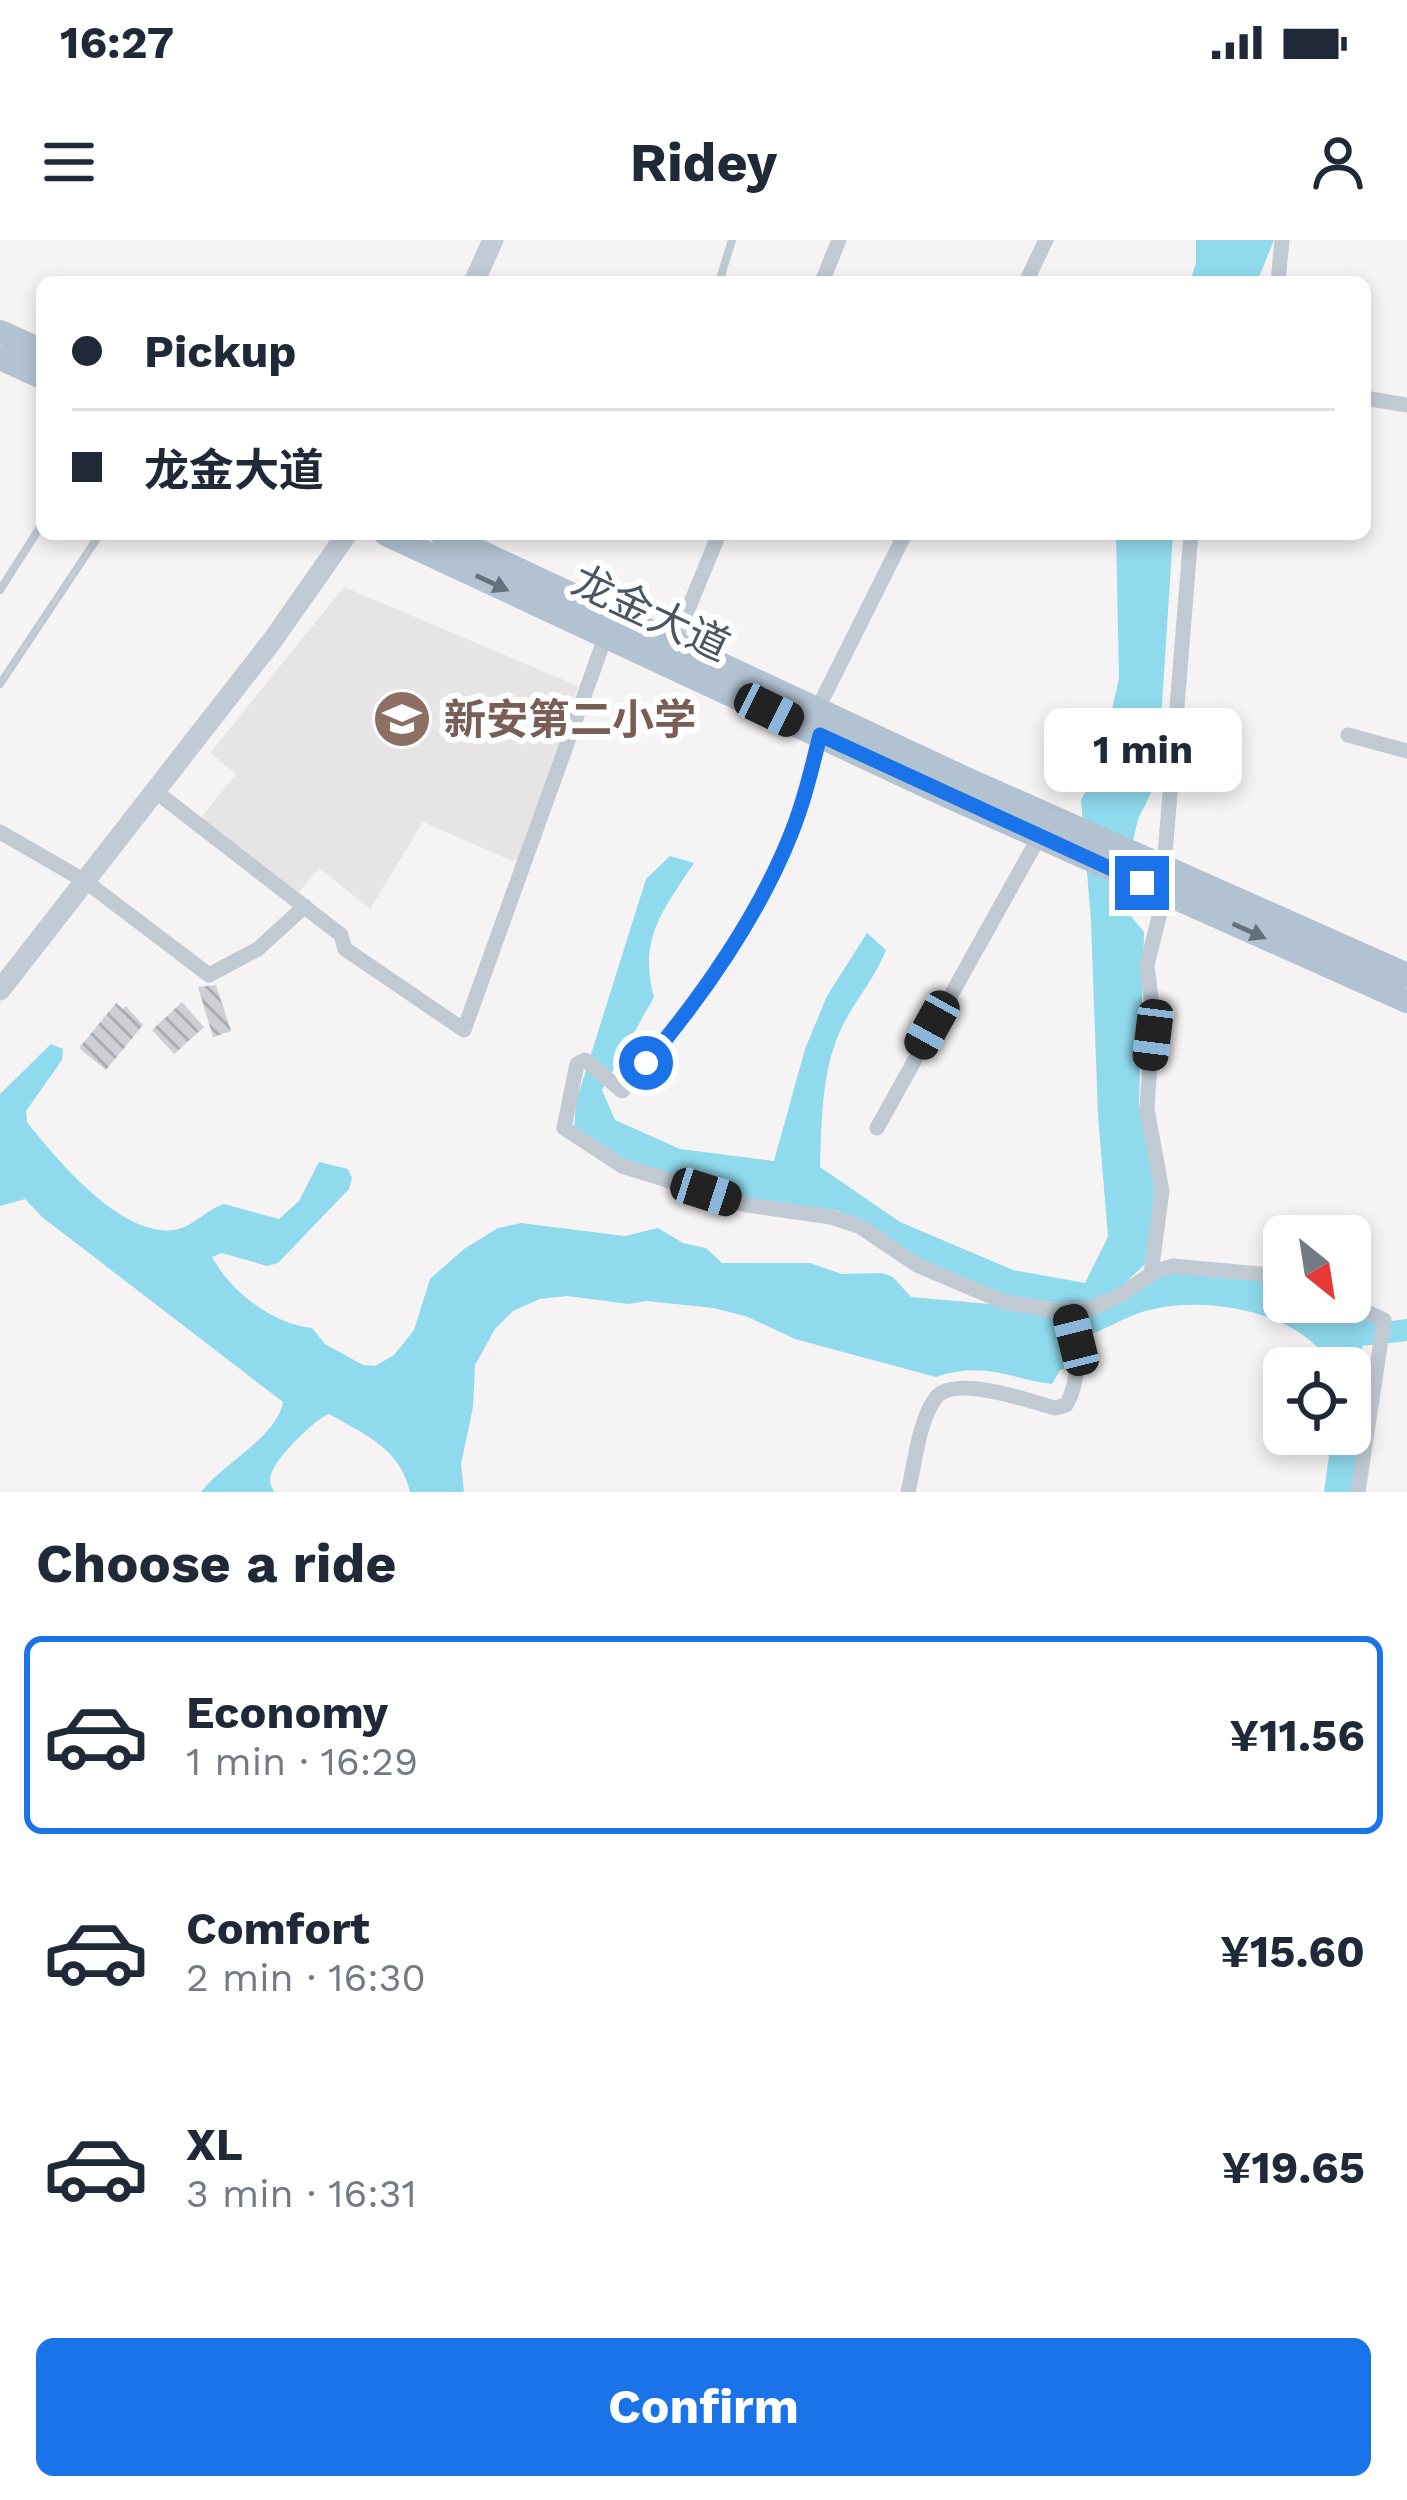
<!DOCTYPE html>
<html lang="en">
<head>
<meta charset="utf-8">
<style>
  body { margin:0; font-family:"Work Sans","Noto Sans SC",sans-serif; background:#f2f2f3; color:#1f2937; height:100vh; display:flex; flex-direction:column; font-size:45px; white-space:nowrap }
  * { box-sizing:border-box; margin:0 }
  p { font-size:39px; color:#747a83 }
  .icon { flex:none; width:66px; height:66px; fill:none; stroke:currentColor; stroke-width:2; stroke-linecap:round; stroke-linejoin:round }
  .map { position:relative; height:1252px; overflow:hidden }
  .details { display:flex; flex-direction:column; background:#fff; flex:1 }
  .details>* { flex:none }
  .top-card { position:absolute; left:36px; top:36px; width:1335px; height:264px; border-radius:18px; box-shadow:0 6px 18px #0003; display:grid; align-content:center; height:264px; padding:0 36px; background:#fff }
  .needle { width:78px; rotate:150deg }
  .fabs { position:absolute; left:1263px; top:975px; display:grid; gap:24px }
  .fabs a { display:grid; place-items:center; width:108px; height:108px; border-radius:18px; background:#fff; box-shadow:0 6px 18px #0003; font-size:60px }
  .end { position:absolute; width:54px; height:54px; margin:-27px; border:15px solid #1a73e8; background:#fff; box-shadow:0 0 0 6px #fff }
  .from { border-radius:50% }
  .bubble { position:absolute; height:84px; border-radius:18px; background:#fff; box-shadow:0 6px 18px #0003; font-size:39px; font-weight:700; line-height:84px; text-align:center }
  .car { position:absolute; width:36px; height:72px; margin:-36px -18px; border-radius:15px; box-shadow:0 0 9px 3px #0007; background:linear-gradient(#222 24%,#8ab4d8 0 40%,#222 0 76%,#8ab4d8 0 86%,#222 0) }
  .top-card b { display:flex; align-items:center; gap:42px; height:114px; font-size:45px }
  .top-card b+b { border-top:3px solid #e0e1e3 }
  .top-card i { width:30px; height:30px; background:#1f2937 }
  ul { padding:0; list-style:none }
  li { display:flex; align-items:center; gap:36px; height:198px; margin:0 24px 18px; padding:0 12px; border:6px solid transparent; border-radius:18px }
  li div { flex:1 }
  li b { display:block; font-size:45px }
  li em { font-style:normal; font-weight:700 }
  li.active { border-color:#1a73e8 }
  li>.icon { width:108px; height:108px; stroke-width:1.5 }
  h2 { padding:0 36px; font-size:54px; line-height:144px }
  .primary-button { display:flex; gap:24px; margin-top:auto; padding:24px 36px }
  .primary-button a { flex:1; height:138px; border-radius:18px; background:#1a73e8; color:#fff; font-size:48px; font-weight:700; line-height:138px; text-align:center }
  .status { display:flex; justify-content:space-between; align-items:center; height:84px; padding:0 60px; background:#fff; direction:ltr }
  .status svg { height:33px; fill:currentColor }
  header { display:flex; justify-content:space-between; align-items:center; height:156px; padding:0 36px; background:#fff; font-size:54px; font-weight:700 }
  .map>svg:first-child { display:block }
  .education { fill:#e6e4e5 }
  .water { fill:#90daee }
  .building { fill:url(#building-back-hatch) }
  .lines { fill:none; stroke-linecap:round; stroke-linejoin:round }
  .lane { stroke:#c1cad2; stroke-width:8 }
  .street { stroke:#c1cad2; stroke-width:15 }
  .secondary { stroke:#c1cbd6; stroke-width:21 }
  .primary { stroke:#b3c2d1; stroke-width:24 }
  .oneway { fill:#64717d }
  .route { stroke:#1a73e8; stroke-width:15 }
  .labels { text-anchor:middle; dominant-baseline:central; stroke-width:12; stroke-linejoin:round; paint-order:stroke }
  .street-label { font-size:42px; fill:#4a5661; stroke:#fff }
  .education-label { font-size:42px; font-weight:bold; fill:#785e54; stroke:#fff; text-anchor:start }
</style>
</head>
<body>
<div class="status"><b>16:27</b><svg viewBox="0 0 49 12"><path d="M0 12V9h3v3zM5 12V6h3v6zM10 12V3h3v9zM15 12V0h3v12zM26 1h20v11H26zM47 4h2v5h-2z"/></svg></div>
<header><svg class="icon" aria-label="menu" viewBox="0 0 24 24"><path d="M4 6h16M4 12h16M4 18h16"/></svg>Ridey<svg class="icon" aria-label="person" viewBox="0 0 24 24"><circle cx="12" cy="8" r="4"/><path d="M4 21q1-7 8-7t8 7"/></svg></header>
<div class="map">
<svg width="1407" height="1252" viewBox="0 0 1407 1252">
  <defs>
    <pattern id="building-back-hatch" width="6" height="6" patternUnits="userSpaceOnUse" patternTransform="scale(3)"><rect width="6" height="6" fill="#cdcfd5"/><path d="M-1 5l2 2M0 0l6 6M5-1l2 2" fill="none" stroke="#a8abb0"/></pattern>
  </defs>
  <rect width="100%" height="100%" fill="#f5f3f3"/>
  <!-- education -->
  <path class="education" d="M344 347 578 446 518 620 512 621 423 582 370 669 319 628 296 656 200 579 236 534 210 513Z"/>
  <!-- water -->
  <path class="water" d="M1196 0H1274L1257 42H1190L1196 23Z
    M1116 294H1173L1157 541 1138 579 1119 662 1144 692 1139 864 1156 947 1146 1023 1120 1048 1094 1062 1058 1063 991 1053 924 1024 879 991 836 970 755 964 618 919 574 890 576 862 646 639 670 616 694 623C663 670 638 699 654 757L602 850 615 880 680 909 774 921 805 809 827 756 867 693 886 710C875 738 856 759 843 785 821 829 822 879 820 927L900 982 1013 1030 1085 1043 1108 997 1098 876 1091 681 1081 560 1099 528 1119 438Z
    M51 804 63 809 62 820 26 871 27 882C57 920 121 997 174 990 193 987 206 970 224 964L279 979 299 961 319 922 348 929 352 938 349 949 278 1023 267 1026 222 1013 212 1017C231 1052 273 1084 312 1088L325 1104 363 1125 375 1126 394 1115 414 1090 430 1039 464 1009 498 988 521 983 625 996 658 988 683 1003 706 1008 722 1023H810L842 1034 882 1033 893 1037 911 1057 989 1064 1059 1077 1068 1083 1071 1127 1060 1130 1052 1144C1007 1138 984 1121 936 1137L795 1099 748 1077 714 1068 646 1061 629 1064 567 1056 540 1059 513 1071 495 1089 475 1125 473 1167 461 1224 464 1252H410C400 1208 365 1195 329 1174 315 1179 277 1217 272 1232 268 1241 271 1244 274 1252H201C222 1224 277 1197 283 1162L42 977 25 959 0 966V854Z
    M1169 1032 1284 1040V1062H1333L1374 1083 1407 1079V1101L1362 1106 1368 1149 1354 1252H1324L1332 1194H1350V1128H1333C1302 1069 1198 1053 1139 1073 1118 1080 1100 1094 1078 1097L1075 1084Z"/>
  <!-- building -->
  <path class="building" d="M216 745 231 791 213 797 198 747Z
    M182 762 204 787 174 814 152 790Z
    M116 763 123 769 126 766 143 785 106 830 79 808Z"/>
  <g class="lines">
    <!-- lane -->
    <path class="lane" d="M719 42 732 0
      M0 350 42 284
      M0 444 100 294"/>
    <!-- street -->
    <path class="street" d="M822 42 839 0
      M1026 42 1046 0
      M1278 42 1282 0
      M1365 158 1407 165
      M675 401 719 294
      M818 468 905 294
      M820 495C811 528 804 562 791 594 753 689 688 774 622 851L585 820 577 824 564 888 622 926 747 965 831 977 859 986 917 1025 1004 1062 1059 1071 1089 1069 1117 1057 1154 1032 1173 1026 1284 1036
      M1348 495 1407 511
      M155 551 341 695 345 709 464 790 606 395
      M0 592 85 641 209 735 258 709 305 666
      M1164 627 1191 294
      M877 888 1039 597
      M1151 1033 1162 951 1147 869 1153 774 1147 725 1165 653
      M1346 1062 1384 1080 1358 1252
      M908 1252C915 1224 918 1183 935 1159 952 1133 1029 1161 1055 1168L1066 1165C1083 1137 1076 1101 1069 1071"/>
    <!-- secondary -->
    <path class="secondary" d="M474 42 493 0
      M0 750 272 401 347 294"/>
    <!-- primary -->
    <path class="primary" d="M0 92 42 111
      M0 118 42 137
      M386 294 950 557 1407 761
      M442 294 960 536 1407 735"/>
  </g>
  <!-- one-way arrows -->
  <defs><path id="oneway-solid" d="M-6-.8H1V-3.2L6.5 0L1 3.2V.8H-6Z" transform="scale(3)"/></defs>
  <g class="oneway">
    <use href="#oneway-solid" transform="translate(492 343) rotate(25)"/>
    <use href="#oneway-solid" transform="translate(1249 691) rotate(24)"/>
  </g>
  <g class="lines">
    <!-- route -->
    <path class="route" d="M646 823C702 757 759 675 791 594 804 562 812 528 820 495L1142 643"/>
  </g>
  <!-- icons -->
  <defs>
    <g id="school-disc" transform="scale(3)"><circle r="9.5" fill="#8d6e63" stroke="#fff"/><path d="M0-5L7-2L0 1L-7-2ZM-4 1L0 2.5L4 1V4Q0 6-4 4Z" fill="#fff"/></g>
  </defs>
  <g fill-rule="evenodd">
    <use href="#school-disc" x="402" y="479"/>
  </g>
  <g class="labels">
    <!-- street labels -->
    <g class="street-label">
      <text transform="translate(651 373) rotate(25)">龙金大道</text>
    </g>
    <!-- education labels -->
    <g class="education-label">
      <text x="444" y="479">新安第二小学</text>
    </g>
  </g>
</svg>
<div class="fabs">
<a><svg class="needle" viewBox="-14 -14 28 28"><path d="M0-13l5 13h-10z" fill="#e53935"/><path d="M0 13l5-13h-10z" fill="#747a83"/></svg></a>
<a><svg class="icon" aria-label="locate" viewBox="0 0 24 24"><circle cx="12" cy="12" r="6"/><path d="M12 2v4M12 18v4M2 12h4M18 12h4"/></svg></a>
</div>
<i class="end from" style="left:646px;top:823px"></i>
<i class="end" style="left:1142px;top:643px"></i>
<div class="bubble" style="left:1044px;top:468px;width:198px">1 min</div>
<i class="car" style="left:769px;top:470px;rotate:116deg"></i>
<i class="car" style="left:932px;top:785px;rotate:209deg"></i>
<i class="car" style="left:1153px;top:795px;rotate:187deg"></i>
<i class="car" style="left:706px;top:952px;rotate:108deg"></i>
<i class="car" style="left:1076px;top:1100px;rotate:346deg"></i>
<div class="top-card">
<b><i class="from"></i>Pickup</b>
<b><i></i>龙金大道</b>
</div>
</div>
<section class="details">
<h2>Choose a ride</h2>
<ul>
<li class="active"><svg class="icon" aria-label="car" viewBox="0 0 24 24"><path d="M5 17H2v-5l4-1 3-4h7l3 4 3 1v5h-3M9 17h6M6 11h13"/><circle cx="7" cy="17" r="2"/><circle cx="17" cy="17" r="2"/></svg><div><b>Economy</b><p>1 min · 16:29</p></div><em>¥11.56</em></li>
<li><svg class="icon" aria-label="car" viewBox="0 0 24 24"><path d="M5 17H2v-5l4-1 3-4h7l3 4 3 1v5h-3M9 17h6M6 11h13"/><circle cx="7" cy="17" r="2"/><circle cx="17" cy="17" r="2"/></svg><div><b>Comfort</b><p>2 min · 16:30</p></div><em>¥15.60</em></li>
<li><svg class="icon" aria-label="car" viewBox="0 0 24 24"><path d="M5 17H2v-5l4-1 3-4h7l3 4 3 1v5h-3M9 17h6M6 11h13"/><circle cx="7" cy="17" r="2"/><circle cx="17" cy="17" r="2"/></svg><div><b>XL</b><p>3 min · 16:31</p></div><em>¥19.65</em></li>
</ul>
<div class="primary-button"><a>Confirm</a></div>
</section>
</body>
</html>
